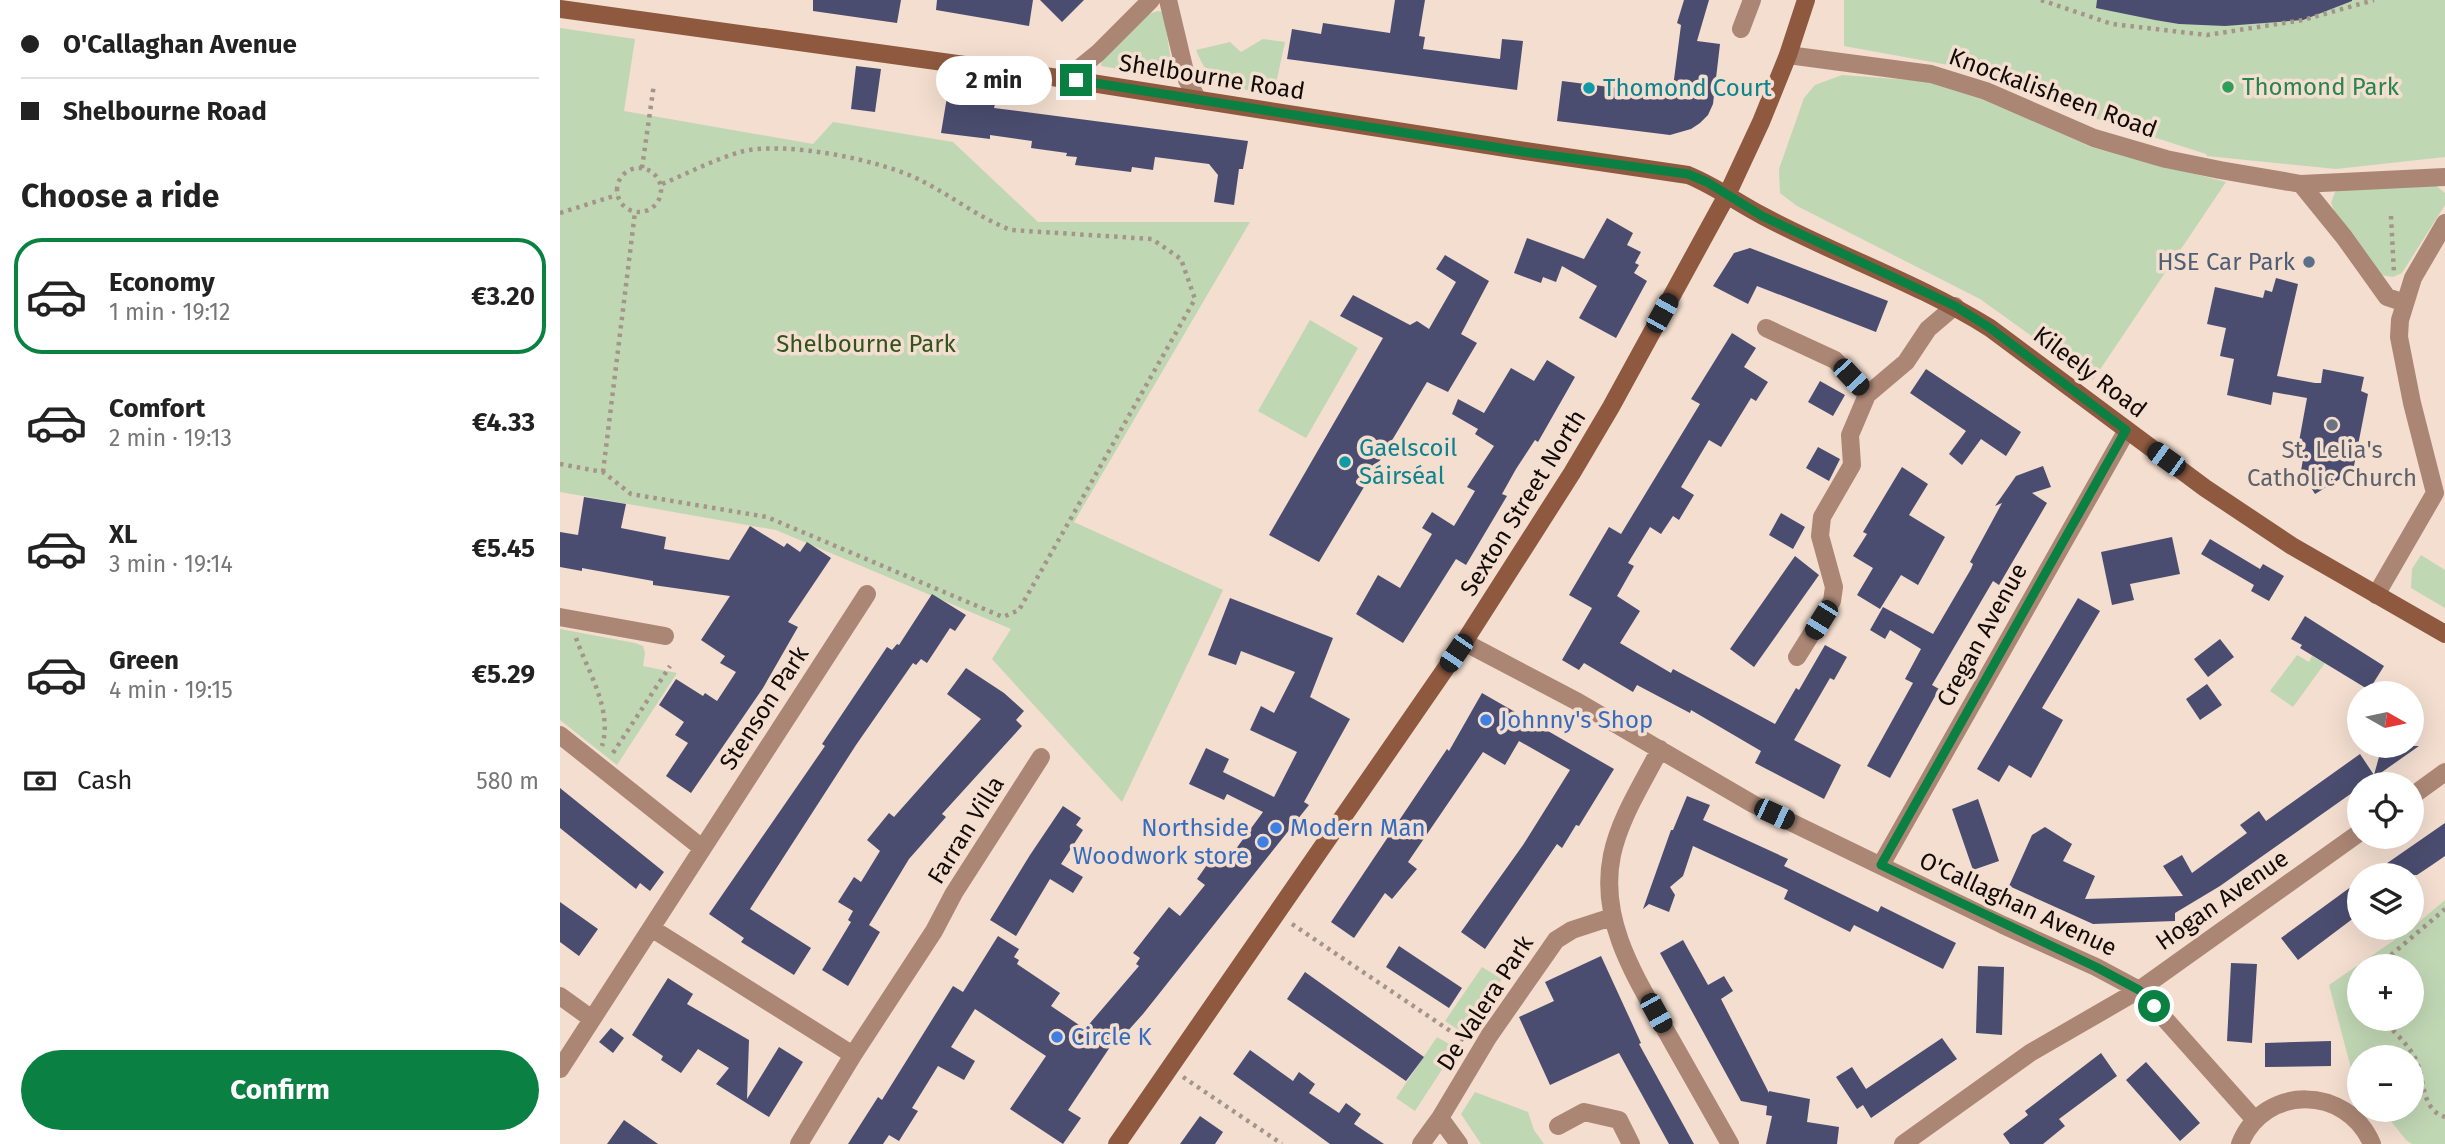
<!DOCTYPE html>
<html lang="en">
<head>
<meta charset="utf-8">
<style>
  body { margin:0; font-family:"Fira Sans",sans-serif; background:#f6f6f6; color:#222; height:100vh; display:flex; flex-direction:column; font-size:26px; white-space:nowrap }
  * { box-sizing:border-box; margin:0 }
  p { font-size:23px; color:#767676 }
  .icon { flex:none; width:38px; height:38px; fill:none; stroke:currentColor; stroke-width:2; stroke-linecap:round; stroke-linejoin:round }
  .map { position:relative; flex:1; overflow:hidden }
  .details { display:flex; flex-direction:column; background:#fff; width:560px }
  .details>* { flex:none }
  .guide { display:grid; align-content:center; height:154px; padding:0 21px; background:#fff }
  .needle { width:46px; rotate:99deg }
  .tools { position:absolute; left:1787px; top:681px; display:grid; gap:14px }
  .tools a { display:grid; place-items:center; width:77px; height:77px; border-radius:50%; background:#fff; box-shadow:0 7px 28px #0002; font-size:35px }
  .end { position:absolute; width:32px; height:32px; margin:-16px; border:9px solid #0b8043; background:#fff; box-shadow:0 0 0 4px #fff }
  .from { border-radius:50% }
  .bubble { position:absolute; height:49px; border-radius:24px; background:#fff; box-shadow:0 7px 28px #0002; font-size:23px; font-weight:700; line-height:49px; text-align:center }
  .car { position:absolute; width:21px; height:42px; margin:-21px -10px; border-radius:9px; box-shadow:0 0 5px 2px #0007; background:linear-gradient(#222 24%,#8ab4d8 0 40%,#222 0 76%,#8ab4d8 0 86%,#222 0) }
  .guide b { display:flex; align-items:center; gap:24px; height:66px; font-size:26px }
  .guide b+b { border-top:2px solid #e0e0e0 }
  .guide i { width:18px; height:18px; background:#222 }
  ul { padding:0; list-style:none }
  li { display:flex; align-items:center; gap:21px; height:116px; margin:0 14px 10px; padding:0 7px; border:4px solid transparent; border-radius:28px }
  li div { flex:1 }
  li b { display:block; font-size:26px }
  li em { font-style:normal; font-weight:700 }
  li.current { border-color:#0b8043 }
  li>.icon { width:63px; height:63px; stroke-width:1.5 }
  h2 { padding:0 21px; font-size:32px; line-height:84px }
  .pay { display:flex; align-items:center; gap:18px; height:77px; padding:0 21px; font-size:26px }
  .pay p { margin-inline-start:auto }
  .action { display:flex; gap:14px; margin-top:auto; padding:14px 21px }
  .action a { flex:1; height:80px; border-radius:42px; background:#0b8043; color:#fff; font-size:28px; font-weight:700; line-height:80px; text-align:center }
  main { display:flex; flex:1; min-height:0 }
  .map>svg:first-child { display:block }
  .green { fill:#c0d7b4; fill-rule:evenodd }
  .building { fill:#4b4d70 }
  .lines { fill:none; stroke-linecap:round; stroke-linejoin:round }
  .path { stroke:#a49489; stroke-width:4.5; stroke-dasharray:3.5 5; stroke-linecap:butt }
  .minor { stroke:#ab8674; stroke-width:18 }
  .secondary { stroke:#8e593f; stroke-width:18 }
  .route { stroke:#0b8043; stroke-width:9 }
  .leisure-dot { fill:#2e9e5b; stroke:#f3decf; stroke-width:2.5 }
  .culture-dot { fill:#0f9aa8; stroke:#f3decf; stroke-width:2.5 }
  .service-dot { fill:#5c6f8a; stroke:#f3decf; stroke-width:2.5 }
  .worship-dot { fill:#6b7280; stroke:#f3decf; stroke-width:2.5 }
  .shop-dot { fill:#3f7fe0; stroke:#f3decf; stroke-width:2.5 }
  .labels { text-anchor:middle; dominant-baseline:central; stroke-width:7; stroke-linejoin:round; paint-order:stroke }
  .street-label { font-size:24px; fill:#110a06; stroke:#f3decf }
  .leisure-label { font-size:24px; fill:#27864d; stroke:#f3decf; text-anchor:start }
  .culture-label { font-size:24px; fill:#0d838f; stroke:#f3decf; text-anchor:start }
  .service-label { font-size:24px; fill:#4e5e75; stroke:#f3decf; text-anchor:end }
  .park-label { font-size:24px; fill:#32521e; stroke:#f3decf }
  .worship-label { font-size:24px; fill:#5b616d; stroke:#f3decf }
  .shop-label { font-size:24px; fill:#366cbe; stroke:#f3decf; text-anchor:start }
</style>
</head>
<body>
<main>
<section class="details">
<div class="guide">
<b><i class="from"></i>O'Callaghan Avenue</b>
<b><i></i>Shelbourne Road</b>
</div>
<h2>Choose a ride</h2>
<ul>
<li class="current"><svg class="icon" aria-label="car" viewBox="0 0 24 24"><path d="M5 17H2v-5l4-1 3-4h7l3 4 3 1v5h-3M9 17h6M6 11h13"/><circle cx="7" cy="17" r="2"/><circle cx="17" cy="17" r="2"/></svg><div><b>Economy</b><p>1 min · 19:12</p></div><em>€3.20</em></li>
<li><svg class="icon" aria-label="car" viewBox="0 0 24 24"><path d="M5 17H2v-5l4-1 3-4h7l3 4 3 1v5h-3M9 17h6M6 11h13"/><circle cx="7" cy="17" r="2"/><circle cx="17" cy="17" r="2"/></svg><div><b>Comfort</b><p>2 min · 19:13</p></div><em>€4.33</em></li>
<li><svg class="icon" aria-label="car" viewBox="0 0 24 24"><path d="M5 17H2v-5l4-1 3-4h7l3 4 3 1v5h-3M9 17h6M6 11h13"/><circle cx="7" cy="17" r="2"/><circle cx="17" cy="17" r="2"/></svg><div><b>XL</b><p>3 min · 19:14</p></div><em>€5.45</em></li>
<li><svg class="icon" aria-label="car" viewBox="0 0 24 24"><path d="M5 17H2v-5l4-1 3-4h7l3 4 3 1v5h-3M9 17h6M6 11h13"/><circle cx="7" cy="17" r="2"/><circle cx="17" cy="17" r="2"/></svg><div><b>Green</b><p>4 min · 19:15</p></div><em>€5.29</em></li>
</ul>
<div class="pay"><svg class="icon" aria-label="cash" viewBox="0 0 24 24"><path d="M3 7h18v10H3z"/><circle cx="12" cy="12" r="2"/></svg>Cash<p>580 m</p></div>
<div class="action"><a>Confirm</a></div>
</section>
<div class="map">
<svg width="1885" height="1144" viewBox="0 0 1885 1144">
  <rect width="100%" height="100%" fill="#f3decf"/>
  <!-- green -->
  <path class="green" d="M1284 0H1885V157L1776 169 1647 156 1646 154 1497 106 1405 68 1284 46Z
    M598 11 603 12 614 78 541 66 542 60 589 14Z
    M0 28 75 39 64 111 253 144 273 122 393 142 478 222H690L514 522 663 590 562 802 432 659 451 629 216 530 0 492Z
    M703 39 725 42 714 93C672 87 654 94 636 50L670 42 681 52Z
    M1282 75 1365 81 1430 101 1531 147 1666 182 1533 380 1420 299 1237 206 1220 193 1219 169 1244 98 1255 85Z
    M1875 185 1885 193V205L1842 273 1833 277 1821 275 1776 215 1771 203 1775 192 1781 189Z
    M750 320 798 348 746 438 698 411Z
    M1861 555 1885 570V608L1851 588 1852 569Z
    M0 629 75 643 83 646 85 653 83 666 117 673 57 765 0 720Z
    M1737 655 1749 662 1752 656 1765 663 1733 707 1710 691Z
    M1885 900V1144H1852L1846 1140 1822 1110H1852V1057H1799V1081L1792 1072 1769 985 1852 928ZM1799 966H1852V1018H1799Z
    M922 967 942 979 906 1035 885 1021Z
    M877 1037 896 1048 855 1111 836 1098Z
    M915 1092 968 1112 974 1130 984 1144H921L901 1114Z"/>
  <!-- building -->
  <path class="building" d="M253 0H341L337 23 253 11Z
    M377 0H473L469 26 376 10Z
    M480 0H524L502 22Z
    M835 0H865L859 36 865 37 863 49 940 59 942 39 963 41 957 90 727 59 732 29 761 34 763 23 830 33Z
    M1124 0H1149L1137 41 1160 44 1153 104 1148 115 1140 123 1131 129 1110 135 997 121 1002 81 1112 95 1121 25 1117 23Z
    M1537 0H1792V1L1743 20 1665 26 1619 24 1595 20 1536 8Z
    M296 66 321 69 315 112 291 109Z
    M387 97 435 104 434 108 688 141 683 169H679L674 205 654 202 658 175 649 164 595 157 593 170 572 167 571 172 515 165 517 157 506 156 507 153 471 148 472 141 430 135V139L381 133Z
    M1047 218 1073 233 1067 245 1081 252 1075 263 1079 265 1074 273 1087 281 1056 338 1019 318 1037 286 1002 266 996 282 983 277 981 283 954 273 967 238 1024 259Z
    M1190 248 1328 301 1316 332 1197 286 1188 304 1153 286 1174 253Z
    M885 255 929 281 901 334 917 343 888 392 867 382 759 562 709 535 823 338 780 316 793 295 850 325 857 321 869 329 896 282 876 269Z
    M1716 278 1738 284 1717 376 1755 383H1761L1763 369 1804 377 1801 391 1808 394 1793 471 1755 494 1741 471 1743 459 1736 458 1747 398 1713 392 1711 405 1667 395 1674 359 1660 356 1666 328 1647 324 1655 287 1703 298 1705 290 1712 292Z
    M1172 333 1196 348 1184 367 1208 382 1196 401 1191 398 1161 447 1149 440 1121 487 1134 495 1119 520 1113 516 1101 534 1090 527 1068 563 1074 566 1057 596 1080 611 1060 643 1111 673 1113 669 1215 724 1236 688 1239 690 1265 645 1287 657 1274 680 1270 678 1234 740 1281 765 1264 799 1195 763 1201 751 1131 710 1130 713 1077 685 1073 692 1024 663 1019 670 1002 660 1032 608 1009 595 1049 527 1061 534 1140 404 1131 399Z
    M987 360 1015 377 978 442 975 440 956 469 942 494 947 496 906 565 896 559 843 643 796 614 818 575 840 588 872 534 862 528 872 512 894 526 915 491 907 487 934 446 915 434 918 429 892 414 898 399 924 413 951 368 974 381Z
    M1366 369 1461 432 1446 456 1421 439 1402 465 1389 454 1406 431 1350 393Z
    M1260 381 1285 395 1273 416 1248 402Z
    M1258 447 1280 459 1269 481 1246 468Z
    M1483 466 1491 487 1472 493 1487 503 1439 585 1433 581 1372 685 1379 689 1330 778 1307 766 1353 683 1345 679 1361 649 1330 630 1325 639 1310 630 1323 607 1373 634 1411 569 1413 564 1410 562 1442 503 1435 506 1456 476Z
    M1342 467 1368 484 1349 515 1385 537 1358 585 1341 575 1320 609 1297 595 1313 568 1293 556 1307 534 1303 532Z
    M24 497 66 504 61 528 106 537 104 549 169 560 190 526 224 547 227 543 240 552 247 542 271 558 228 622 238 627 203 688 131 793 106 776 128 743 115 735 124 722 99 705 116 679 143 696 145 693 157 701 176 672 160 663 165 656 141 640 170 596 93 585V581L22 568V571L0 567V532L18 535Z
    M1221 513 1245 527 1233 549 1209 535Z
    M1612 537 1620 574 1570 584 1574 600 1552 605 1541 552Z
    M1650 539 1700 569 1703 564 1724 576 1709 601 1691 591 1694 585 1641 554Z
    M1235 556 1259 575 1194 667 1170 649Z
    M372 594 406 615 395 631 390 628 367 663 361 659 356 665 353 663 296 745 190 909 251 948 234 975 181 942 184 938 149 914 265 746 262 744 327 647 332 650 337 644 339 645Z
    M670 598 773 638 750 697 790 719 744 802 749 805 583 1014 566 1033 562 1029 508 1110 521 1118 503 1144 450 1109 486 1056 415 1009 391 1047 415 1061 404 1080 378 1066 352 1108 358 1111 339 1141 329 1135 323 1144H288L318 1097 322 1100 393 986 403 992 438 936 459 949 454 957 459 960 457 964 500 993 491 1006 525 1029 579 966 576 964 580 958 573 953 609 907 620 916 645 885 637 879 656 852 667 861 703 812 667 794 664 800 629 784 646 748 669 759 663 772 714 797 737 752 690 730 701 706 714 713 735 672 681 651 676 665 648 655Z
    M1518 598 1540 611 1482 708 1503 720 1471 778 1449 765 1439 782 1417 769Z
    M1745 616 1824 666 1809 690 1740 648 1742 645 1731 639Z
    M1660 639 1674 657 1648 677 1634 659Z
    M406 668 444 693 464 711 456 720 462 726 382 814 386 817 349 859 309 925 320 932 288 986 262 970 291 922 288 920 293 911 278 902 294 877 301 882 320 851 307 840 329 813 334 817 421 719 387 694Z
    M1647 684 1662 705 1640 720 1626 699Z
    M922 693 1054 769 1019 826 1016 825 1002 848 997 844 925 949 901 932 963 845 1010 770 959 741 945 765 923 752 848 862 857 869 832 899 825 893 794 938 771 922 887 749 889 751Z
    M1822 746H1859L1805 784H1799V788L1660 886 1615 913V921L1533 924 1449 886 1472 835 1485 827 1512 844 1503 861 1535 876 1525 899 1623 896 1603 866 1622 855 1632 873 1687 833 1680 825 1699 811 1706 821 1800 754 1814 775Z
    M0 788 104 872 90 891 80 883 76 889 0 828Z
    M1127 796 1150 805 1143 820 1228 859 1224 866 1318 912 1321 906 1396 943 1383 969 1294 925 1290 932 1224 899 1228 890 1133 846 1123 876 1110 887 1115 895 1109 912 1089 904 1083 909 1111 830H1113Z
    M1418 799 1439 861 1413 870 1392 809Z
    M503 806 521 818 516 825 523 830 501 864 523 877 513 893 490 879 456 936 430 920 470 855Z
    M1885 823V856L1872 865 1857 875H1810Z
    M1799 881V914L1738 960 1721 938Z
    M0 902 38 929 19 956 0 942Z
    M1123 940 1148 985 1164 976 1173 991 1161 999 1209 1093V1091L1250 1099 1247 1122 1279 1127 1277 1144H1206L1212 1116 1206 1115 1207 1106 1181 1101 1100 953Z
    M839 946 902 988 889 1008 826 967Z
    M1041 956 1081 1043 1079 1044 1134 1144H1109L1059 1053 990 1085 959 1017 994 1001 985 982Z
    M1671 963 1697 964 1692 1043 1667 1041Z
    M1418 966 1444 967 1442 1035 1416 1033Z
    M745 972 864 1057 846 1081 727 999Z
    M108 978 133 994 127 1004 189 1040 187 1099 219 1047 243 1062 209 1117 156 1084 169 1068 138 1049 121 1073 101 1060 103 1056 72 1035Z
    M51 1028 64 1038 53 1053 39 1042Z
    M1382 1038 1397 1059 1311 1118 1303 1105 1297 1109 1276 1077 1292 1067 1306 1089Z
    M1771 1041V1066L1705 1067V1043Z
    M690 1050 733 1081 739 1072 755 1084 749 1093 779 1113 786 1103 801 1114 794 1124 824 1144H770L673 1074Z
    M1541 1053 1557 1076 1499 1119 1505 1126 1483 1144H1450L1443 1134 1468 1115 1465 1111Z
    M1586 1062 1640 1123 1620 1141 1566 1080Z
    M640 1116 663 1132 655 1144H620Z
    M64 1120 98 1144H47Z"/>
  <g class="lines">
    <!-- path -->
    <path class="path" d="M1481 0 1552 24 1647 35 1743 20 1814 0
      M57 190a22 22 0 1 1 44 0a22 22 0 1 1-44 0Z
      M82 168 94 84
      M0 213 57 195
      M1831 216 1834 273
      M0 464 43 472 71 494 207 517 443 617 459 610 635 299 621 259 592 239 451 230C419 218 392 196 362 181 323 160 222 140 180 152 153 160 126 174 100 185
      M43 472 75 212
      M16 638C28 672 53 710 42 746
      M53 753 110 666
      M732 924 905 1041
      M1818 966 1885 909
      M1821 1018C1832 1030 1846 1042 1854 1056 1866 1076 1859 1109 1885 1117
      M623 1077 722 1144"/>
    <!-- minor -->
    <path class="minor" d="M608 0 627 80 638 100
      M1181 29 1192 0
      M1228 55 1371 74 1426 91 1534 138 1606 159 1660 170 1741 184 1885 177
      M506 79 538 53 591 0
      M1741 184 1784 237 1827 297 1845 303
      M1206 328 1275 360 1307 395
      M1816 595 1875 493 1852 403 1839 337 1840 320 1853 278 1885 223
      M0 617 105 636
      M904 642 1018 702 1193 804 1443 925 1536 967 1579 990 1695 1120
      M1237 657 1272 601 1274 587 1260 536 1262 517 1292 465 1290 435 1307 395 1346 362 1368 329 1395 306
      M0 735 142 848
      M1100 749C1083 783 1060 817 1052 855 1038 923 1078 981 1110 1038 1130 1073 1150 1109 1170 1144
      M1852 796 1885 772
      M1321 865 1567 430
      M91 928 293 1055
      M0 996 32 1019
      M0 1069 307 594
      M880 1118 899 1144
      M998 1126 1024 1112 1059 1120 1071 1144
      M239 1144 293 1055 374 931 394 893 481 757
      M861 1144 880 1118 929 1036 996 940 1012 930 1052 917
      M1343 1144 1470 1053 1579 990 1799 833
      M1680 1144C1704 1084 1787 1085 1812 1144"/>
    <!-- secondary -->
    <path class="secondary" d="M0 9 506 79 965 151 1128 175C1155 186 1178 203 1203 216 1278 256 1358 283 1430 328L1645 488 1732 546 1885 634
      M557 1144 906 639 1012 473 1051 407 1167 195 1201 122 1228 55 1246 0"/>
  </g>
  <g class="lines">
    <!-- route -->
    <path class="route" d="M516 80 965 152 1128 174 1147 182 1202 216 1395 306 1430 328 1566 430 1321 865 1536 967 1579 990 1594 1006"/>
  </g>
  <!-- markers -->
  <circle class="leisure-dot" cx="1668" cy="87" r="7"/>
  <g class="culture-dot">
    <circle cx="1029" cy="88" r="7"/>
    <circle cx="785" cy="462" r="7"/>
  </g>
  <circle class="service-dot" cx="1749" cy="262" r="7"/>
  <circle class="worship-dot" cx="1772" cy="425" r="7"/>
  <g class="shop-dot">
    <circle cx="926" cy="720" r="7"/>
    <circle cx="716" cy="828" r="7"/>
    <circle cx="703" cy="842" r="7"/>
    <circle cx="497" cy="1037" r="7"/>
  </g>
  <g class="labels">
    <!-- street labels -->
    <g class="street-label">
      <text transform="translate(652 77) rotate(9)">Shelbourne Road</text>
      <text transform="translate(1493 93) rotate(20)">Knockalisheen Road</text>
      <text transform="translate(1530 372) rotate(37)">Kileely Road</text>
      <text transform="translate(963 503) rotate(-58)">Sexton Street North</text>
      <text transform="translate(1422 635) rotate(-61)">Cregan Avenue</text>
      <text transform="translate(204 708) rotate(-57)">Stenson Park</text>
      <text transform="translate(406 830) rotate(-58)">Farran Villa</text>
      <text transform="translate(1662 900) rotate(-35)">Hogan Avenue</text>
      <text transform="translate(1458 904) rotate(25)">O'Callaghan Avenue</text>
      <text transform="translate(925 1003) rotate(-57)">De Valera Park</text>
    </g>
    <!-- leisure labels -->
    <g class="leisure-label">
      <text x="1682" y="87">Thomond Park</text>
    </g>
    <!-- culture labels -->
    <g class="culture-label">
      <text x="1043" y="88">Thomond Court</text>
      <text x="799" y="448">Gaelscoil<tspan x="799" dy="28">Sáirséal</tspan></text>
    </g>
    <!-- service labels -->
    <g class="service-label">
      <text x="1735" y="262">HSE Car Park</text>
    </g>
    <!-- park labels -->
    <g class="park-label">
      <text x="306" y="344">Shelbourne Park</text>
    </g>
    <!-- worship labels -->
    <g class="worship-label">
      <text x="1772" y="450">St. Lelia's<tspan x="1772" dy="28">Catholic Church</tspan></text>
    </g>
    <!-- shop labels -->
    <g class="shop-label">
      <text x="940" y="720">Johnny's Shop</text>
      <text x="689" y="828" text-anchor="end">Northside<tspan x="689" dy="28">Woodwork store</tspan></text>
      <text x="730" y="828">Modern Man</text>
      <text x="511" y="1037">Circle K</text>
    </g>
  </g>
</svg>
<div class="tools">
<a><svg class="needle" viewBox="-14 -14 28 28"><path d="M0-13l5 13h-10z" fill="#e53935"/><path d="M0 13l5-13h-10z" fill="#767676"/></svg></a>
<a><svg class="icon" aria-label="locate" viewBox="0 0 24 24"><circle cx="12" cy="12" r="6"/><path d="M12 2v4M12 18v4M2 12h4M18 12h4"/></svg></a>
<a><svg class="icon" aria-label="layers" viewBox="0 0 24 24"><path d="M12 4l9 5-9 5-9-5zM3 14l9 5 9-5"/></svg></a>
<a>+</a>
<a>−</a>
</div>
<i class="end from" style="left:1594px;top:1006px"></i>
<i class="end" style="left:516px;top:80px"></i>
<div class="bubble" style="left:376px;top:56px;width:116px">2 min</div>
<i class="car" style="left:1102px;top:313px;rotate:29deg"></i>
<i class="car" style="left:1291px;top:377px;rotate:137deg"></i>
<i class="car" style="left:1606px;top:459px;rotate:306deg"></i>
<i class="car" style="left:1261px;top:620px;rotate:212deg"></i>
<i class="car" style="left:896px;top:653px;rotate:214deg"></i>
<i class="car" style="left:1214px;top:814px;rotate:115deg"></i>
<i class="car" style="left:1096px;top:1013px;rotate:151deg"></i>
</div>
</main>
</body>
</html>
